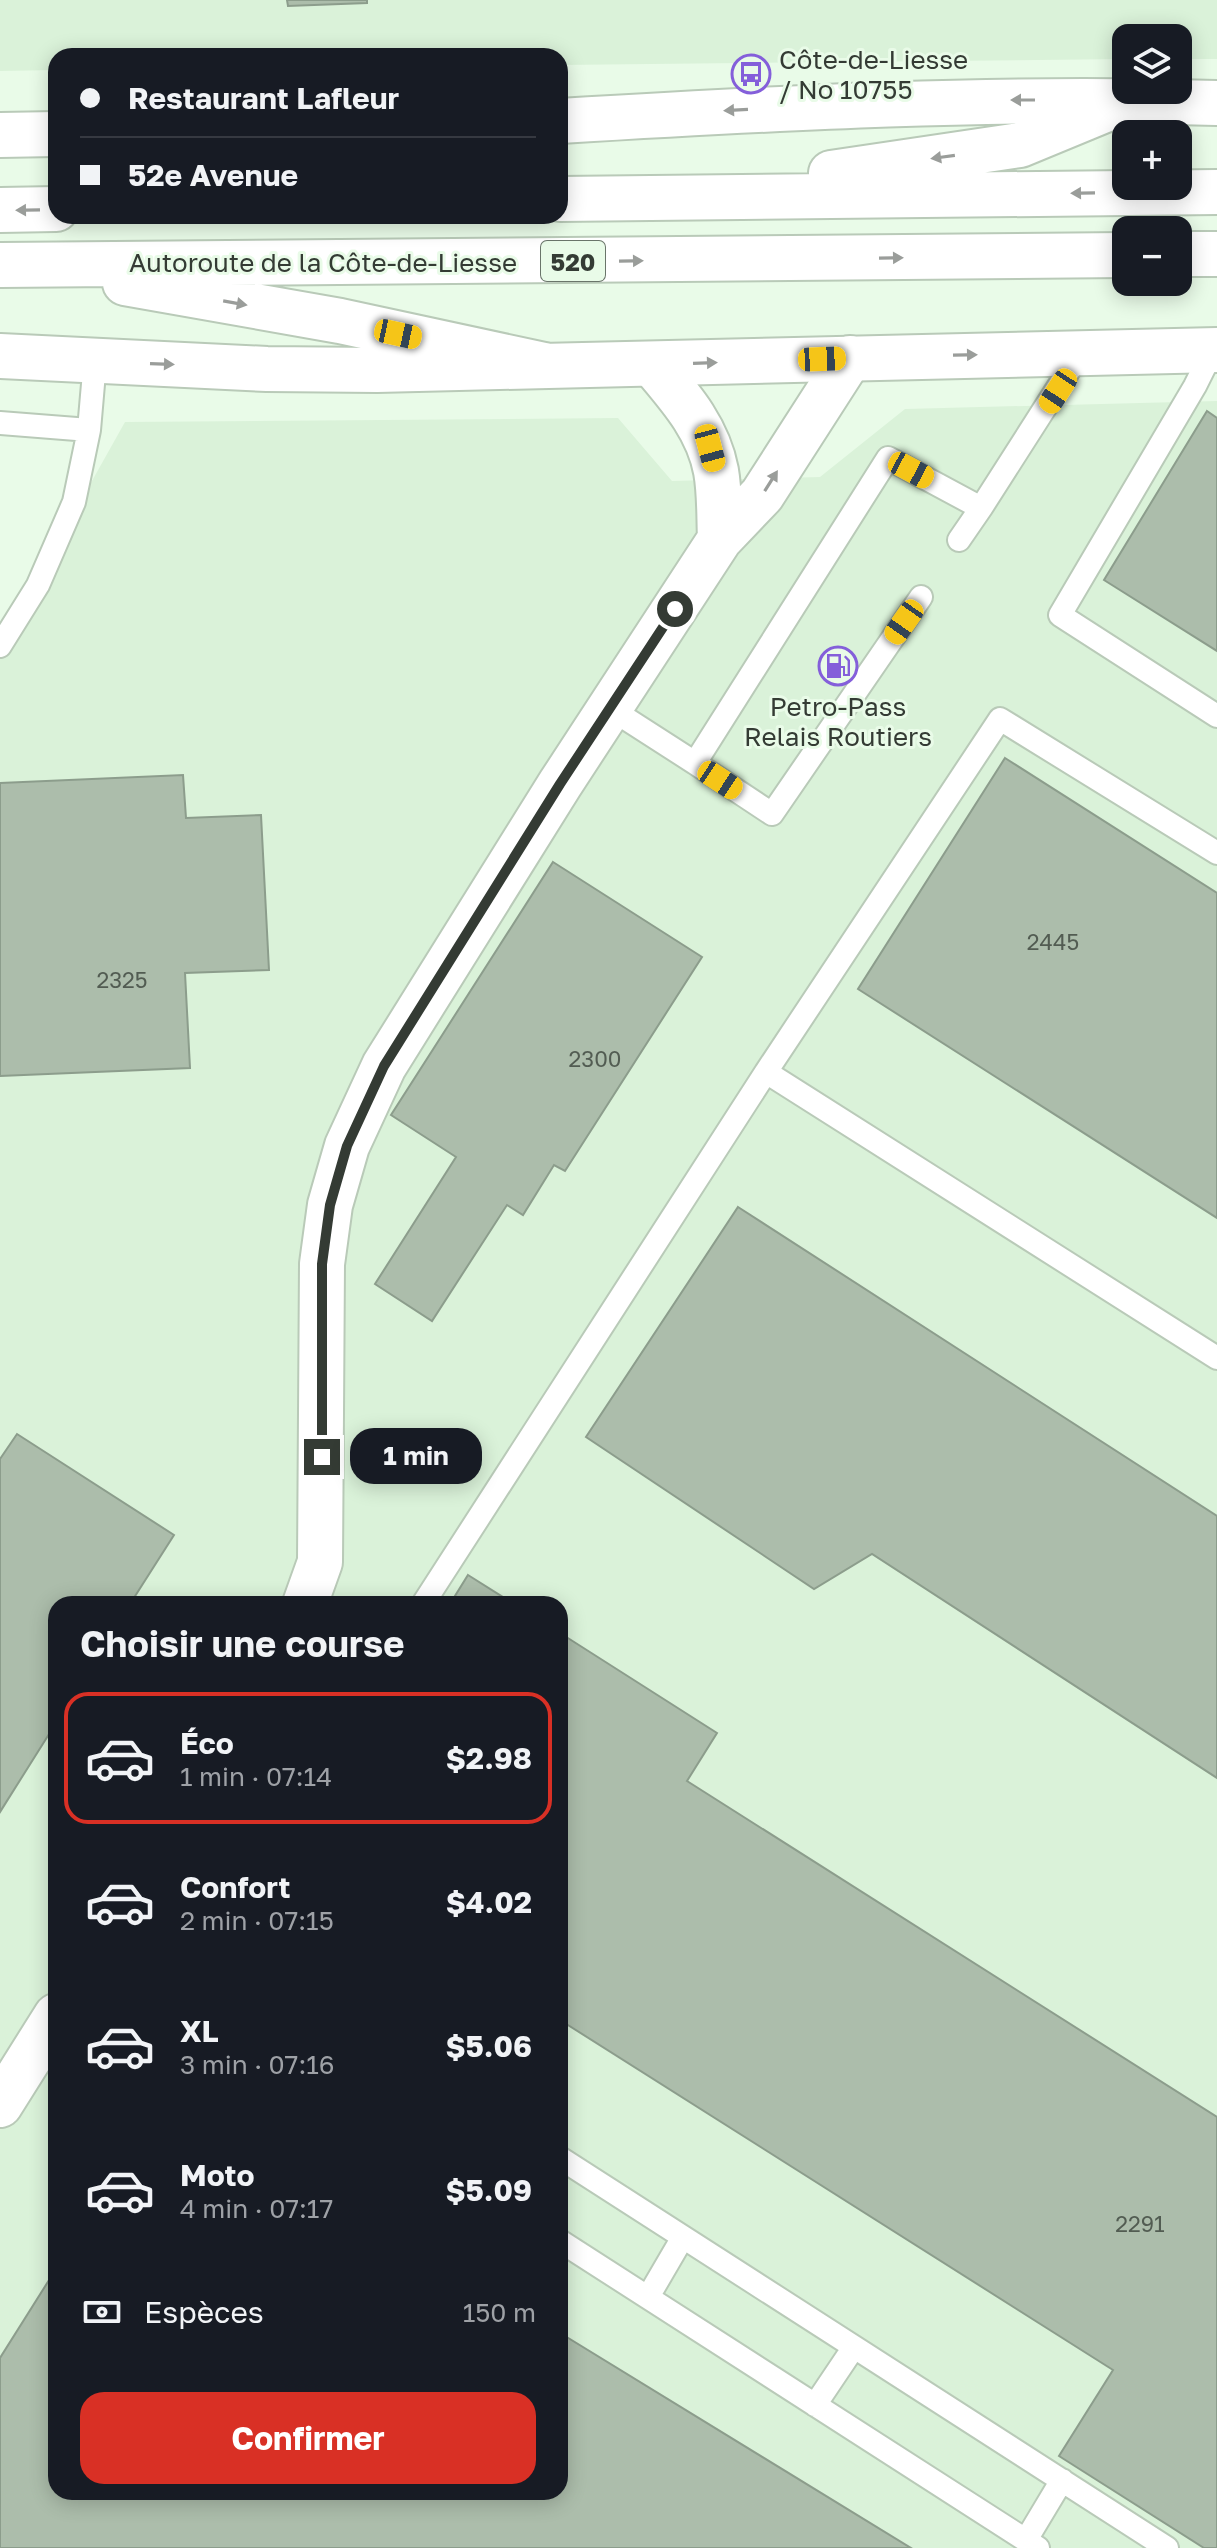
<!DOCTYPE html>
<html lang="fr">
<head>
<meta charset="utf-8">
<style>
  body { margin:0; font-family:"Golos Text",sans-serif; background:#242831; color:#f1f3f6; height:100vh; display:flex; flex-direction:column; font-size:30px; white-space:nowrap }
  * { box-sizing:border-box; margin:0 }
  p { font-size:26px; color:#9ea1a6 }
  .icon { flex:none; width:44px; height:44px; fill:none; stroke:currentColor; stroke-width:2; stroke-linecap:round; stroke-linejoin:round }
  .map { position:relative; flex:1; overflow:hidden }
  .panel { position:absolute; left:48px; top:1596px; width:520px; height:904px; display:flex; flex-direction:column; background:#171b24; border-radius:24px; box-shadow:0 4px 20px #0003 }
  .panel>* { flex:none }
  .hud { position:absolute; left:48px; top:48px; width:520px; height:176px; border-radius:24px; box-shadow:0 4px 20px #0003; display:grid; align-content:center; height:176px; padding:0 32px; background:#171b24 }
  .tools { position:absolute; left:1112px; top:24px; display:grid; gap:16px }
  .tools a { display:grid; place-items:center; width:80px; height:80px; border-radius:16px; background:#171b24; box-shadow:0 4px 20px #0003; font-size:40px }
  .end { position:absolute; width:36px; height:36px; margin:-18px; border:10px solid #343b34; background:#fff; box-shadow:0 0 0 4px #fff }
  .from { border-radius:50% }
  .bubble { position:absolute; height:56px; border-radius:24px; background:#171b24; box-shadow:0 4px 20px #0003; font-size:26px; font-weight:700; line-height:56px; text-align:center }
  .car { position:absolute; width:24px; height:48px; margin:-24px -12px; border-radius:10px; box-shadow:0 0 6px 2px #0007; background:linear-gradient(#f5c518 24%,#345 0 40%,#f5c518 0 76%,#345 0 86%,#f5c518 0) }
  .hud b { display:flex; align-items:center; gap:28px; height:76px; font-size:30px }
  .hud b+b { border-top:2px solid #363941 }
  .hud i { width:20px; height:20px; background:#f1f3f6 }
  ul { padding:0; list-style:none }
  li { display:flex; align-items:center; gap:24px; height:132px; margin:0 16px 12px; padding:0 16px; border:4px solid transparent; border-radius:24px }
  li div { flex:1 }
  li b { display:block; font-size:30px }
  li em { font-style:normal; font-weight:700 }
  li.active { border-color:#d93025 }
  li>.icon { width:72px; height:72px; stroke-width:1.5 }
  h2 { padding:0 32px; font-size:36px; line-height:96px }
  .pay { display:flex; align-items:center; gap:20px; height:88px; padding:0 32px; font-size:30px }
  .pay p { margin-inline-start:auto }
  .primary-button { display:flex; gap:16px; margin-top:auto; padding:16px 32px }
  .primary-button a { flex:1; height:92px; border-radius:24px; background:#d93025; color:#fff; font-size:32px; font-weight:700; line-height:92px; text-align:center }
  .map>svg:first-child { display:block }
  .built { fill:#daf2d9; fill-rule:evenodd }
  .building { fill:#acbdab; stroke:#8c9d8c; stroke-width:2 }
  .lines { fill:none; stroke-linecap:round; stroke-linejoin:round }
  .lane-casing { stroke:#b9cab8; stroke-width:26 }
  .street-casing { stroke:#b9cab8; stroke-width:48 }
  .secondary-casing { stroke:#b9cab8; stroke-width:48 }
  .highway-casing { stroke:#b9cab8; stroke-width:48 }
  .lane { stroke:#fff; stroke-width:22 }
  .street { stroke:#fff; stroke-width:44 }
  .secondary { stroke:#fff; stroke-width:44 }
  .highway { stroke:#fff; stroke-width:44 }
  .oneway { fill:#9a9d9a }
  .route { stroke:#343b34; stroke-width:10 }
  .labels { text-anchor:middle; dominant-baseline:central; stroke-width:6; stroke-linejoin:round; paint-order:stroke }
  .number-label { font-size:22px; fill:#525c52 }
  .shield { fill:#e9fbe8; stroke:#6a756a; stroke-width:2 }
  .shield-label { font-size:24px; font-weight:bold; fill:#343b34 }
  .poi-label { font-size:26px; fill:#343b34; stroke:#e9fbe8; text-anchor:start }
  .street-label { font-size:26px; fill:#343b34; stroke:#e9fbe8 }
</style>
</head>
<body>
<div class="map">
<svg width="1217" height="2548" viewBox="0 0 1217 2548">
  <rect width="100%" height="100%" fill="#e9fbe8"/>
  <!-- built -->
  <path class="built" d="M0 0H1217V59H1178V38H1126V59L560 65V56H56V70L0 71Z
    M1217 401V2548H0V645L125 422 618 418 672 481 820 477 905 409ZM56 1604H560V2492H56Z"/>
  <!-- building -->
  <path class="building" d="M287 0H367V3L288 6Z
    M1207 411 1217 418V651L1104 580Z
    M1005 758 1217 893V1218L858 989Z
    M183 775 186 818 261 815 269 970 185 973 190 1068 0 1076V783Z
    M553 862 702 957 565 1171 554 1165 523 1215 507 1205 432 1321 375 1284 456 1157 391 1115Z
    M738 1207 1217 1516V1778L872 1554 814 1589 586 1437Z
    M17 1434 174 1535 130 1604H56V1723L0 1812V1459Z
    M468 1575 514 1604H450Z
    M560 1633 717 1733 687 1781 1217 2117V2548H1204L1059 2456 1113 2370 560 2020Z
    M56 2269V2492H560V2333L911 2548H0V2358Z"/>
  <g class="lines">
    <!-- lane casing -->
    <g class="lane-casing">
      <path id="lane" d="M1213 350 1195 386 1060 615 1217 716
        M0 423 89 430 95 361
        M959 540 981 508
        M0 646 38 585 74 502 89 430
        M611 709 695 763 888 458 981 508 1080 353
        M695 763 772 814 921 597
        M766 1072 1000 719 1217 853
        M423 1604 766 1072 1217 1358
        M560 2158 1167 2548
        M560 2241 1038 2548
        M648 2297 683 2237
        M815 2405 854 2347
        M1026 2540 1062 2480"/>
    </g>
    <!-- street casing -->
    <g class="street-casing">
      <path id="street" d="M653 365C680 397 708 428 716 471 720 493 719 516 720 539
        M305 1604 320 1562 322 1264 330 1205 347 1146 384 1066 560 784 720 539 762 495 850 358
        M0 2105 56 2016"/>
    </g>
    <!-- secondary casing -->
    <g class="secondary-casing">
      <path id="secondary" d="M560 121C779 108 997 96 1217 103
        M0 135 56 134
        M0 356 267 369 377 370 1217 350"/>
    </g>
    <!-- highway casing -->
    <g class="highway-casing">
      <path id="highway" d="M831 173 1020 145 1129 100
        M560 199 1217 192
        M0 210 56 209
        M1178 254H1217
        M0 265 1126 255
        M125 283 340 321 544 365"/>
    </g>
    <!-- lane -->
    <use href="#lane" class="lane"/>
    <!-- street -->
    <use href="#street" class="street"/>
    <!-- secondary -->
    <use href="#secondary" class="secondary"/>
    <!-- highway -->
    <use href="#highway" class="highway"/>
  </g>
  <!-- one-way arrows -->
  <defs><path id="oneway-solid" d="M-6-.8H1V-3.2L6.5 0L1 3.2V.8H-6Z" transform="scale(2)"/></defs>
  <g class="oneway">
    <use href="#oneway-solid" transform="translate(1023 100) rotate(180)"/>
    <use href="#oneway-solid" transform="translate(736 110) rotate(177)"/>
    <use href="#oneway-solid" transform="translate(943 157) rotate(172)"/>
    <use href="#oneway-solid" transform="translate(1083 193) rotate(179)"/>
    <use href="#oneway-solid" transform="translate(28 210) rotate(179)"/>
    <use href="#oneway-solid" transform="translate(891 258) rotate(-1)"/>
    <use href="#oneway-solid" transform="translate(631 261) rotate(-1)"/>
    <use href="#oneway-solid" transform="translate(235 303) rotate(10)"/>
    <use href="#oneway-solid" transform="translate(965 355) rotate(-1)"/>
    <use href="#oneway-solid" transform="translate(705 363) rotate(-2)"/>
    <use href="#oneway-solid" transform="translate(162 364) rotate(2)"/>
    <use href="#oneway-solid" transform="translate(771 481) rotate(-58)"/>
  </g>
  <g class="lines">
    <!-- route -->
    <path class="route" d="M322 1457V1264L330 1205 347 1146 384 1066 560 784 675 609"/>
  </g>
  <!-- icons -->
  <defs>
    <g id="bus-ring" transform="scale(2)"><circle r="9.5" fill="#e9fbe8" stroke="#845fda" stroke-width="1.5"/><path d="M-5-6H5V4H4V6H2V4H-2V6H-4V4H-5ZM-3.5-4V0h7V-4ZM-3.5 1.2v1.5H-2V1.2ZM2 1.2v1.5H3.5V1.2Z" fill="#845fda"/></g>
    <g id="fuel-ring" transform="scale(2)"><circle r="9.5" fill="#e9fbe8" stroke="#845fda" stroke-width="1.5"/><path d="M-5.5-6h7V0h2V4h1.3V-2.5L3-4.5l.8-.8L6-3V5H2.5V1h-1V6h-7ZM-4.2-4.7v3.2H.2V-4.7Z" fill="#845fda"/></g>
  </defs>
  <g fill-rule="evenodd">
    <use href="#bus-ring" x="751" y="74"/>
    <use href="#fuel-ring" x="838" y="666"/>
  </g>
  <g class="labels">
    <!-- number labels -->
    <g class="number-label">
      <text x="1053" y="941">2445</text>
      <text x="122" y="979">2325</text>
      <text x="595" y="1058">2300</text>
      <text x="1140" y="2223">2291</text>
    </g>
    <!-- shield labels -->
    <rect class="shield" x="541" y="241" width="64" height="40" rx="6"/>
    <g class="shield-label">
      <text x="573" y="261">520</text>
    </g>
    <!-- poi labels -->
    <g class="poi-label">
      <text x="779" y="59">Côte-de-Liesse<tspan x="779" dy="30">/ No 10755</tspan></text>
      <text x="838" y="706" text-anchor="middle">Petro-Pass<tspan x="838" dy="30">Relais Routiers</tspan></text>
    </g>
    <!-- street labels -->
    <g class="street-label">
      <text x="323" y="262">Autoroute de la Côte-de-Liesse</text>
    </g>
  </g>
</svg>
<div class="tools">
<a><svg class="icon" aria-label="layers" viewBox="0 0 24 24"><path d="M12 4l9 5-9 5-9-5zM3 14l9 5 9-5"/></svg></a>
<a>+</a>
<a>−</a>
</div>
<i class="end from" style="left:675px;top:609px"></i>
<i class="end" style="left:322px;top:1457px"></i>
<div class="bubble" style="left:350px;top:1428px;width:132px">1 min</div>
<i class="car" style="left:398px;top:334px;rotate:102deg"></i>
<i class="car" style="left:822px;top:359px;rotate:88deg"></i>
<i class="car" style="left:1058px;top:391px;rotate:213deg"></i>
<i class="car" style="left:710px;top:448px;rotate:165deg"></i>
<i class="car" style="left:911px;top:470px;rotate:118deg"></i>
<i class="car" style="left:904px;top:622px;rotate:215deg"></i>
<i class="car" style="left:720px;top:780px;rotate:123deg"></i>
<div class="hud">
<b><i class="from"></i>Restaurant Lafleur</b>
<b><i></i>52e Avenue</b>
</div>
<section class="panel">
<h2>Choisir une course</h2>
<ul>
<li class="active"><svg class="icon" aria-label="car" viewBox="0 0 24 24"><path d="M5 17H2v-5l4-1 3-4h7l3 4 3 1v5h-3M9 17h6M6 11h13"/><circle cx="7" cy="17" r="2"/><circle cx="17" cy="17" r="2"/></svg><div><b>Éco</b><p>1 min · 07:14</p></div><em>$2.98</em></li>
<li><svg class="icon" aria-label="car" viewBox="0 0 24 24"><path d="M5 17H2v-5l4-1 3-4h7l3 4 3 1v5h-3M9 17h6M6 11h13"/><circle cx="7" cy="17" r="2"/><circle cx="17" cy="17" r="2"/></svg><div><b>Confort</b><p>2 min · 07:15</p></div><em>$4.02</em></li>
<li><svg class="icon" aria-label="car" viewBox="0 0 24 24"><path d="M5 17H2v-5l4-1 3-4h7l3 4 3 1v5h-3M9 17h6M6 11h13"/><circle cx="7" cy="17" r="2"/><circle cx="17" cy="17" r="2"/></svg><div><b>XL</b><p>3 min · 07:16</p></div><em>$5.06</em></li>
<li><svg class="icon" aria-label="car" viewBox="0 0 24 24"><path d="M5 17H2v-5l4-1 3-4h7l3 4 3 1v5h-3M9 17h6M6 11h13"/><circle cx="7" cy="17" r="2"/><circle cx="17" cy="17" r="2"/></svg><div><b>Moto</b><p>4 min · 07:17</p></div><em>$5.09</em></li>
</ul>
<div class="pay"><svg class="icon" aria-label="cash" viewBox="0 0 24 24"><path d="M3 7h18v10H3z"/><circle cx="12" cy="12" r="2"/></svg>Espèces<p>150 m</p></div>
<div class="primary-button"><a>Confirmer</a></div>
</section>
</div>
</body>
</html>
